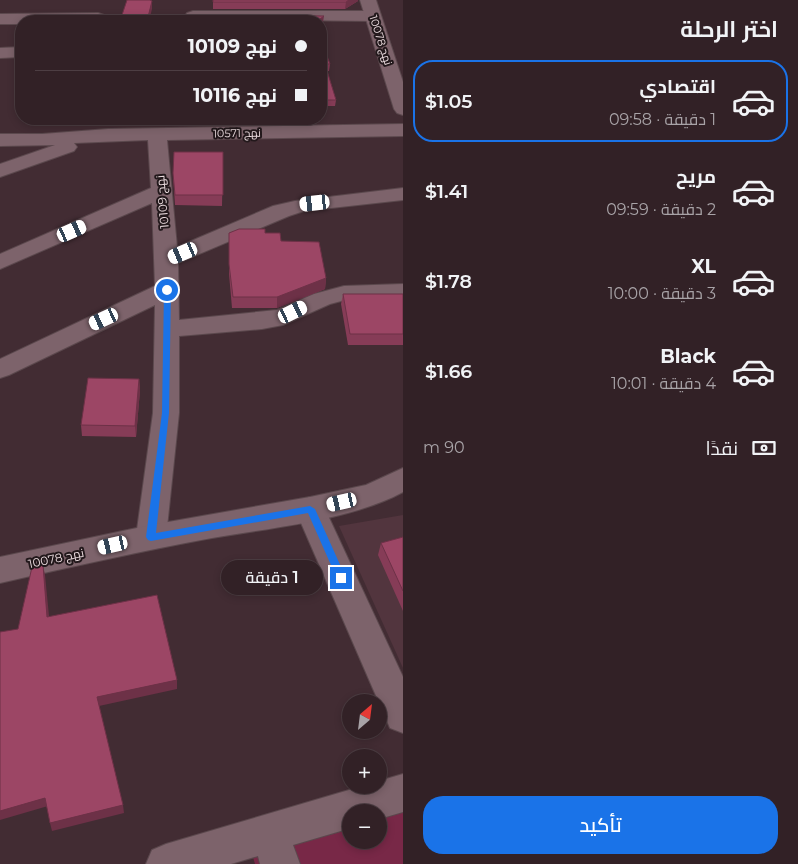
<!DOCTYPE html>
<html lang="ar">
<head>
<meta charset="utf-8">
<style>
  body { margin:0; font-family:Montserrat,Cairo,sans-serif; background:#3a292e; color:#f1f3f6; direction:rtl; height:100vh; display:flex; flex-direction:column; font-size:19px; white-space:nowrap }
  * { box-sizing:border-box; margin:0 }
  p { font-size:16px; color:#a8a3a7 }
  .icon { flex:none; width:28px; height:28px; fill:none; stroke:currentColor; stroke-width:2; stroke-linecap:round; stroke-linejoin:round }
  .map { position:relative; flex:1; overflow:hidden; direction:ltr }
  .side { display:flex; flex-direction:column; background:#322126; width:395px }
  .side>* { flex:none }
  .hud { position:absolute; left:15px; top:15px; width:312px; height:110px; border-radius:20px; box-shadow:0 2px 8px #0003,0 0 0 1px #4d3e43; direction:rtl; display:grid; align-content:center; height:110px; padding:0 20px; background:#322126 }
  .needle { width:32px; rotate:28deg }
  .fabs { position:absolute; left:342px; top:694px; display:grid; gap:10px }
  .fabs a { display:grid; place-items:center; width:45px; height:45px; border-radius:50%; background:#322126; box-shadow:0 2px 8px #0003,0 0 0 1px #4d3e43; font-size:25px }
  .end { position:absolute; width:22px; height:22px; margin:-11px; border:6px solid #1a73e8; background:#fff; box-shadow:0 0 0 2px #fff }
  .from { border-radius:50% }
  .bubble { position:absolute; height:35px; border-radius:18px; background:#322126; box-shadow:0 2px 8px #0003,0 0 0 1px #4d3e43; font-size:16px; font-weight:600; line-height:35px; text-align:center; direction:rtl }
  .car { position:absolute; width:15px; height:30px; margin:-15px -8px; border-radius:6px; box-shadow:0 0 4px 1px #0007; background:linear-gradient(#fff 24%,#345 0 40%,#fff 0 76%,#345 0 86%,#fff 0) }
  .hud b { display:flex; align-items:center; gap:18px; height:48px; font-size:19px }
  .hud b+b { border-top:1px solid #4d3e43 }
  .hud i { width:12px; height:12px; background:#f1f3f6 }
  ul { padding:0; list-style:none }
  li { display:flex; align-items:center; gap:15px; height:82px; margin:0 10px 8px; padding:0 10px; border:2px solid transparent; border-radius:20px }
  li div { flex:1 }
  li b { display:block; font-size:19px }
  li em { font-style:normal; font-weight:600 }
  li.active { border-color:#1a73e8 }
  li>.icon { width:45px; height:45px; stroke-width:1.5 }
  h2 { padding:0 20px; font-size:22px; line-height:60px }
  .pay { display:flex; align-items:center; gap:12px; height:55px; padding:0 20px; font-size:19px }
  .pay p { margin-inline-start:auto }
  .action { display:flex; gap:10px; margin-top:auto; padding:10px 20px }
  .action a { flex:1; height:58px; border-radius:20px; background:#1a73e8; color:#fff; font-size:20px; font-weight:600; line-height:58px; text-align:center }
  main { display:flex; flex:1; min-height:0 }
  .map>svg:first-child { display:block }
  .built { fill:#52353e }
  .green { fill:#782847; fill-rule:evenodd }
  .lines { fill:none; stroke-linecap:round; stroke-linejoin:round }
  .street-casing { stroke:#5b484d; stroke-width:2 }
  .secondary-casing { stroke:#5b484d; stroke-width:2 }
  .street { fill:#7d636b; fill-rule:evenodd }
  .secondary { fill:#7d636b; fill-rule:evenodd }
  .wall { fill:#863c57 }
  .shaded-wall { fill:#6d3147 }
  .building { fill:#9c4665; stroke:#6d3147 }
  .route { fill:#1a73e8 }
  .labels { text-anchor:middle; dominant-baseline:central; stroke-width:4; stroke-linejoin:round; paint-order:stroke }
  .far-street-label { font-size:11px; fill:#ebdcdf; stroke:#22181b }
  .street-label { font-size:12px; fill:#ebdcdf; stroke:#22181b }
</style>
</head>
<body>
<main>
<section class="side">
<h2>اختر الرحلة</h2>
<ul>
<li class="active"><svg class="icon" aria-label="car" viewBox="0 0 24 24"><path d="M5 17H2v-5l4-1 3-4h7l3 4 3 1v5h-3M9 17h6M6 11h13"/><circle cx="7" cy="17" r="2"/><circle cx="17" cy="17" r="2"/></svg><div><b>اقتصادي</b><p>1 دقيقة · 09:58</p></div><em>$1.05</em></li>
<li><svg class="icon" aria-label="car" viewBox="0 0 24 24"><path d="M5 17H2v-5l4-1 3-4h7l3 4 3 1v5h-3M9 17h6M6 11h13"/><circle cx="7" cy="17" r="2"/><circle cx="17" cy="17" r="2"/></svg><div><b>مريح</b><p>2 دقيقة · 09:59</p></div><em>$1.41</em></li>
<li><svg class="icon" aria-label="car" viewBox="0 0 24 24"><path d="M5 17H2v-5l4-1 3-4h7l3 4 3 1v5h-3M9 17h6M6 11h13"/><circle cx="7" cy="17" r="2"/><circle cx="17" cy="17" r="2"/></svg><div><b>XL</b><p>3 دقيقة · 10:00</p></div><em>$1.78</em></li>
<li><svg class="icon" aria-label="car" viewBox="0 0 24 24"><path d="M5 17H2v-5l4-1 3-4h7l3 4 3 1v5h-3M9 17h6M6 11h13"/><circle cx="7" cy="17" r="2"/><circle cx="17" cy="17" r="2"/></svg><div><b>Black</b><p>4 دقيقة · 10:01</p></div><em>$1.66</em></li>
</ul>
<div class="pay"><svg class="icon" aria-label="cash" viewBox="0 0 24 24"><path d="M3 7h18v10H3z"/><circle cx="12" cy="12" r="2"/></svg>نقدًا<p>90 m</p></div>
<div class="action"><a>تأكيد</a></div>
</section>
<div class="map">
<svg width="403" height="864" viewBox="0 0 403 864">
  <rect width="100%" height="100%" fill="#422c33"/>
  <!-- built -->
  <path class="built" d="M403 515V668L339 526Z"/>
  <!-- green -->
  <path class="green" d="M403 783V864H255L244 826ZM351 812H379V840H351Z"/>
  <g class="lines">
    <!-- street casing -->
    <g class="street-casing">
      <path id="street" d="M193 11H373L379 13 381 16 379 19 373 21 187 19 185 16 187 13Z
        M98 13 104 15 106 18 104 21H21V24H0V14Z
        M21 47V57L0 58V48Z
        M403 124V136L167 140 177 247 273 206 295 201 403 188V200L304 211 289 216 178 263 179 320 277 310 314 294 344 286 403 284V298L345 300 330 304 283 325 262 329 179 336V413L166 537 162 546 151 549 140 546 136 537 153 413 155 305 9 375 0 378V359L155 286 152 203 0 269V254L151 188 148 140 74 143 77 147 74 151 0 177V164L55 145 0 146V134H42L108 129Z
        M310 497 320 501 325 509 403 677V733L390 728 295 509 300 501Z
        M403 774V812L379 819V812H351V828L293 845 300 864H260L258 856 231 864H146L152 850 166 844 366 785H379V781Z"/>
    </g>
    <!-- secondary casing -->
    <g class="secondary-casing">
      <path id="secondary" d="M360 0H376L403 82V115L397 113 394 109Z
        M403 468V492C352 520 270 528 212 538 141 551 70 567 0 583V557L151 525 310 497 366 485Z"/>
    </g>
    <!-- street -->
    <use href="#street" class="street"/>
    <!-- secondary -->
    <use href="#secondary" class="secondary"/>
  </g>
  <!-- wall -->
  <path class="wall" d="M213 0 358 1 345 9H213Z
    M321 26 325 48V52L330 64 329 71H327L336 100 335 106H321Z
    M84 119H124L123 124 85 125Z
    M230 119H291L290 124 230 125Z
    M223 152 222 206 175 205 173 173Z
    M265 233 281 241 326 278 325 289 277 308H232L229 274V244Z
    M343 294H403V345H348L341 304Z
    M139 379 140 390 136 437 82 436 81 425Z
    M403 537V611L378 555 381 543Z"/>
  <!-- shaded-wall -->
  <path class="shaded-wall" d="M349 0H358V1L345 9 346 2Z
    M152 1V9L149 21H147Z
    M324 16 323 22 321 24V21H320V19Z
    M326 278 325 289 277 308V297Z
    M139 379 140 390 136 437 135 426Z
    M43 565 45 575 50 626 47 617Z
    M177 680V689L99 706 97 697Z
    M45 798 48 806 0 820V811Z
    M123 805 124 813 52 831 50 823Z"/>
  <!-- building -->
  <path class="building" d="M127 0H150L152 1 147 21H120Z
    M213 0H349L346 2H213Z
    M235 15 324 16 320 19V21H236Z
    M321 26 325 48H324L330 64H325L336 100H321Z
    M174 152H223V195H175L173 173Z
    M239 229H265V233H280L281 241 319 242 326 278 277 297H233L229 264V233Z
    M343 294H403V334H350Z
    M88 378 139 379 135 426 81 425Z
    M403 537V591L381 543Z
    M43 565 47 617 157 595 177 680 97 697 123 805 50 823 45 798 0 811V632L18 629 32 567Z"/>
  <!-- route -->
  <path class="route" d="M167 287 171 290 169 413 156 533 310 506 315 509 346 578 345 581H338L308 513 151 541 148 540 146 537 162 413 164 290Z"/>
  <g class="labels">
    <!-- far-street labels -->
    <g class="far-street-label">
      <text transform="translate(381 40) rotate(72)">نهج 10078</text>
      <text transform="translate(237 133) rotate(-1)">نهج 10571</text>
    </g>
    <!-- street labels -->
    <g class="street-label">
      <text transform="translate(162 202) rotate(-95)">نهج 10109</text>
      <text transform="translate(56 558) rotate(-12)">نهج 10078</text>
    </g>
  </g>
</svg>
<div class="fabs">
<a><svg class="needle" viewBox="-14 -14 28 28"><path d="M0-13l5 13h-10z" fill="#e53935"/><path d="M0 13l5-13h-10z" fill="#a8a3a7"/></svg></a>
<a>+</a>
<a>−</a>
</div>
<i class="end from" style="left:167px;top:290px"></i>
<i class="end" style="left:341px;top:578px"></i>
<div class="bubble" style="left:221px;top:560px;width:102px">1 دقيقة</div>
<i class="car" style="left:315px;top:203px;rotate:264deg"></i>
<i class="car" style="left:72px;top:231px;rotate:66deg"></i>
<i class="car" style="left:183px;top:253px;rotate:247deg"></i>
<i class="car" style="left:293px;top:312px;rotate:64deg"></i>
<i class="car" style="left:104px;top:319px;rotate:245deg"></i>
<i class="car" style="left:342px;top:502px;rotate:257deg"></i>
<i class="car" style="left:113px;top:545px;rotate:257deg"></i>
<div class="hud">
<b><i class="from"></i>نهج 10109</b>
<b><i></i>نهج 10116</b>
</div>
</div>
</main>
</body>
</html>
